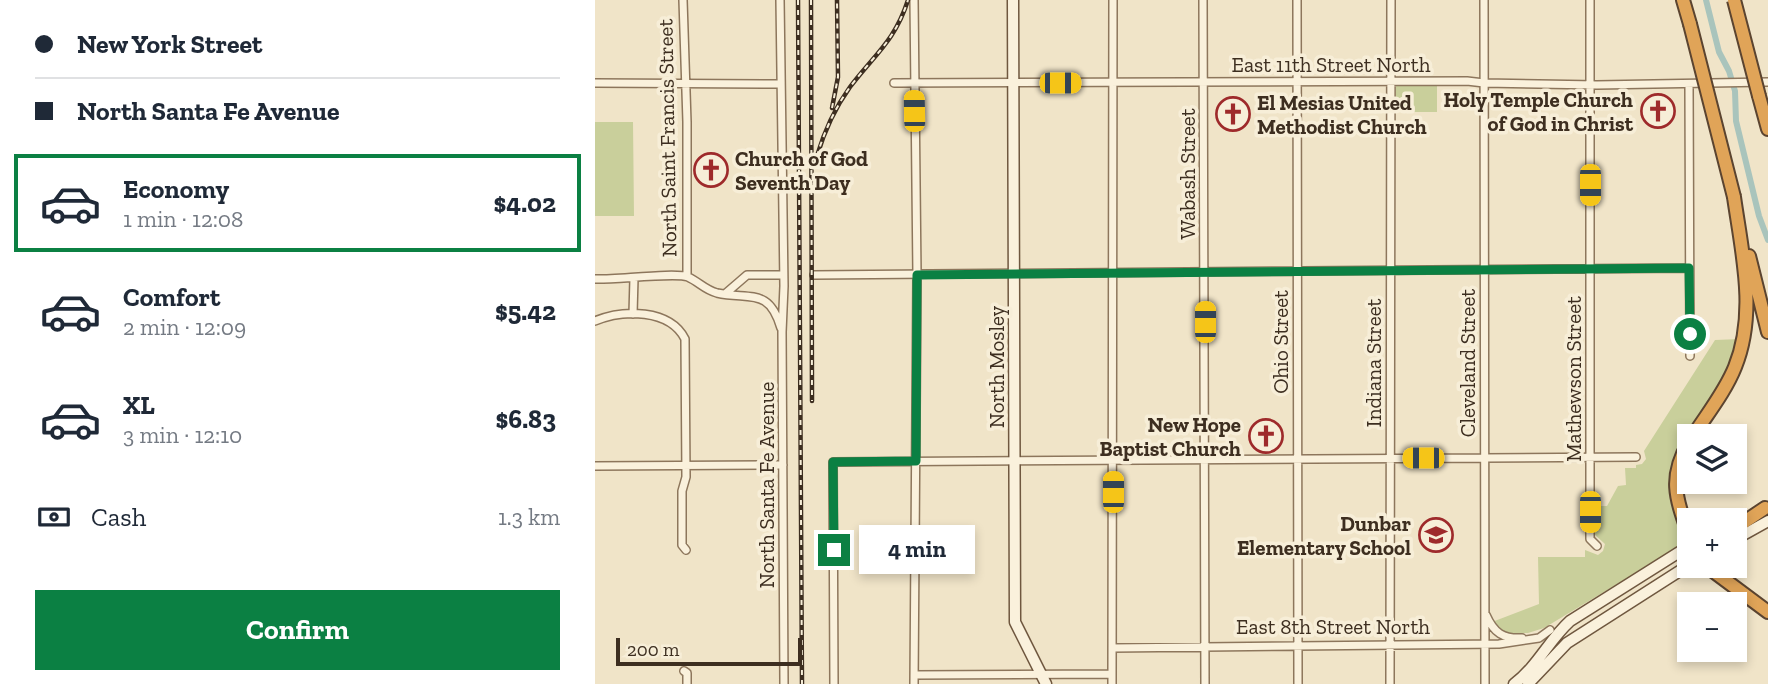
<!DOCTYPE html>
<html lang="en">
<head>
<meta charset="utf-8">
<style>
  body { margin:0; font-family:"Zilla Slab",serif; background:#f6f6f7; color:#1f2937; height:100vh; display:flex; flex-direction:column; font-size:26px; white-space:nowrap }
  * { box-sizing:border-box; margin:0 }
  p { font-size:23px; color:#747a83 }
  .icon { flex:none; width:38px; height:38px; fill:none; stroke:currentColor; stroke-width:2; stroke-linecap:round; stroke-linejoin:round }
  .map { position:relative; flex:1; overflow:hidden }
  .sheet { display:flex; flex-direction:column; background:#fff; width:595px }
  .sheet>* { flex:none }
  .banner { display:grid; align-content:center; height:154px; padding:0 35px; background:#fff }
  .controls { position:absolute; left:1082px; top:424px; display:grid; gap:14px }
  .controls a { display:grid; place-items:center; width:70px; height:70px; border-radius:0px; background:#fff; box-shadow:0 4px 10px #0003; font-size:35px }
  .scale { position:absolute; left:21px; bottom:18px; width:186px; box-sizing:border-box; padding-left:7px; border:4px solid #3d2e20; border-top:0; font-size:19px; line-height:24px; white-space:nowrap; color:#3d2e20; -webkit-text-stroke:5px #f7eed8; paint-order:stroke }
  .end { position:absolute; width:32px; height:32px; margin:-16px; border:9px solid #0b8043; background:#fff; box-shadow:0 0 0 4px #fff }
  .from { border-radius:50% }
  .bubble { position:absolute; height:49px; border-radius:0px; background:#fff; box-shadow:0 4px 10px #0003; font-size:23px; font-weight:700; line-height:49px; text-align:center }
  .car { position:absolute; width:21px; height:42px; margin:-21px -10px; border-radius:9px; box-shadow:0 0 5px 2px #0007; background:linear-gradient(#f5c518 24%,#345 0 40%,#f5c518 0 76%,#345 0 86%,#f5c518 0) }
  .banner b { display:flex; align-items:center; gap:24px; height:66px; font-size:26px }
  .banner b+b { border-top:2px solid #e0e1e3 }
  .banner i { width:18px; height:18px; background:#1f2937 }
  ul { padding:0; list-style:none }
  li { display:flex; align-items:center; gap:21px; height:98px; margin:0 14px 10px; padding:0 21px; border:4px solid transparent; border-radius:0px }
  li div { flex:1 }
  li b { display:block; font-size:26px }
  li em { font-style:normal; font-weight:700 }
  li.current { border-color:#0b8043 }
  li>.icon { width:63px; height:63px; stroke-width:1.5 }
  .pay { display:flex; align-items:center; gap:18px; height:77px; padding:0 35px; font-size:26px }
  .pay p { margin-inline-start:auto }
  .action { display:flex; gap:14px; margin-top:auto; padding:14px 35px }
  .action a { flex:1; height:80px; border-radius:0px; background:#0b8043; color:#fff; font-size:28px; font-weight:700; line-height:80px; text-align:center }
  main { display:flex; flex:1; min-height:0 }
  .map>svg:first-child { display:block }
  .green { fill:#c9cf9b }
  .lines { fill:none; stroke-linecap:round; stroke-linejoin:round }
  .canal { stroke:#a9c4bc; stroke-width:6 }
  .street-casing { stroke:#8d765c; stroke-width:10 }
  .secondary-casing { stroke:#6f573f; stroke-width:13 }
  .highway-casing { stroke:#5b4430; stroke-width:16 }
  .street { stroke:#faf1dc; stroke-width:7 }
  .secondary { stroke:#faf1dc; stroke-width:10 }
  .highway { stroke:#e0a458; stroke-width:12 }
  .rail-casing { stroke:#3d2e20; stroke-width:4.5 }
  .rail { stroke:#f7eed8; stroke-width:2; stroke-dasharray:5; stroke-linecap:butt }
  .highway-bridge-casing { stroke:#5b4430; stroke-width:16; stroke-linecap:butt }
  .highway-bridge { stroke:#e0a458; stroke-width:12 }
  .route { stroke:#0b8043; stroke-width:9 }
  .labels { text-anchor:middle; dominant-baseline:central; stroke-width:7; stroke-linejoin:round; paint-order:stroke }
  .street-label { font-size:21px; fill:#3d2e20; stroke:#f7eed8 }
  .poi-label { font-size:21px; font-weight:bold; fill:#3d2e20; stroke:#f7eed8; text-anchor:end }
</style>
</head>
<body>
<main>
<section class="sheet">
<div class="banner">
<b><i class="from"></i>New York Street</b>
<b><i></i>North Santa Fe Avenue</b>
</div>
<ul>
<li class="current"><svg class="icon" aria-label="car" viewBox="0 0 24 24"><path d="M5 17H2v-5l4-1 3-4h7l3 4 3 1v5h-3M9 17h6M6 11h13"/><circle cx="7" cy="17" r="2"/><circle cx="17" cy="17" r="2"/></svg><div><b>Economy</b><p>1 min · 12:08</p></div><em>$4.02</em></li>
<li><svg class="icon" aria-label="car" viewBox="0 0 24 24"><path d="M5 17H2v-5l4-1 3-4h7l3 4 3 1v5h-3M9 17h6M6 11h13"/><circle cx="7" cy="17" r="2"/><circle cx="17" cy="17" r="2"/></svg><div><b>Comfort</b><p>2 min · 12:09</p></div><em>$5.42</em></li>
<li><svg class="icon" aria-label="car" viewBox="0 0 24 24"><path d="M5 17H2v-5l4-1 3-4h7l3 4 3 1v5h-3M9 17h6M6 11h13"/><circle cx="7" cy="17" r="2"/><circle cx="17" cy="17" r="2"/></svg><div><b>XL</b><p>3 min · 12:10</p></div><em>$6.83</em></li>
</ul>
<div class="pay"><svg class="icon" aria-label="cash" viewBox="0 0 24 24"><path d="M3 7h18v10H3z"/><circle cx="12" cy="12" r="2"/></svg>Cash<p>1.3 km</p></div>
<div class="action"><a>Confirm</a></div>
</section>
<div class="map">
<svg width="1173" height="684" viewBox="0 0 1173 684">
  <rect width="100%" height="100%" fill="#f0e4c8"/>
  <!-- green -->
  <path class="green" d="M801 85H842V112H800Z
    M0 122H38L39 216H0Z
    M1145 339 1138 365 1081 455C1077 468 1073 481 1075 494 1078 511 1093 533 1082 548L949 628 933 633H911L902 628 897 622 944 604 943 557H990V550L1003 555 1008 551 1010 544 998 533V506H1012L1023 486 1031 485 1030 468H1041V465L1047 464 1051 459 1049 451 1120 340Z"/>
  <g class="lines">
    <!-- canal -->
    <path class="canal" d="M1111 0 1124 52 1134 71 1140 91 1141 121 1164 216 1173 240"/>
    <!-- street casing -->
    <g class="street-casing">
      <path id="street" d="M88 0 92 122V276
        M185 0 189 286 187 332 189 684
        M319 0 322 275 319 684
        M608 0 610 684
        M702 0 703 684
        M889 0 890 684
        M995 0V539L1002 546
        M0 83 185 84
        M299 83 872 81 889 83 1002 85 1173 82
        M1094 85 1095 356
        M219 275 1094 268
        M0 279C19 280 81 272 93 277 104 282 110 290 122 293 155 300 174 287 186 328
        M130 294 152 275H188
        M38 314 39 278
        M0 321C28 309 75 309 90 339L91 477 87 491V545L91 550
        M0 466 188 465
        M891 615C899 633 908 639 927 638
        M518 648 904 644 944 638 955 630
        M89 671 92 673V684
        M319 675 517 674
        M239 684 238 462 1041 457
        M517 684 518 0
        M795 684 796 0"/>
    </g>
    <!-- secondary casing -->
    <g class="secondary-casing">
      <path id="secondary" d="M418 0 420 622 451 684
        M1139 540 1173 521
        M919 684C942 667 954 640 975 621L1094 546
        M933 684 972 643 1094 565"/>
    </g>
    <!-- highway casing -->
    <g class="highway-casing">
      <path id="highway" d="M1088 0 1095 24
        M1164 96 1173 129
        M1154 256 1173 332
        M1098 436C1112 414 1130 392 1140 367 1162 313 1147 253 1139 197
        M1094 442C1073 478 1081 498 1094 535
        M1139 529 1170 508
        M1114 565 1118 571 1173 612"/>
    </g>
    <!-- street -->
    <use href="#street" class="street"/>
    <!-- secondary -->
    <use href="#secondary" class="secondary"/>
    <!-- highway -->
    <use href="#highway" class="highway"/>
    <!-- rail casing -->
    <g class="rail-casing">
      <path id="rail" d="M203 0 207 684
        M216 0 217 401
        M237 108 243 77 242 0
        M222 156C229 132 240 108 255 87 279 55 300 41 313 0"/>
    </g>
    <!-- rail -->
    <use href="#rail" class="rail"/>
    <!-- highway-bridge casing -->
    <g class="highway-bridge-casing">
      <path id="highway-bridge" d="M1139 0 1164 96
        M1095 24 1139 197"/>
    </g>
    <!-- highway-bridge -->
    <use href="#highway-bridge" class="highway-bridge"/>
  </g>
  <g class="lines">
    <!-- route -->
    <path class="route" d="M239 550 238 462 321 461 322 275 1094 268 1095 334"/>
  </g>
  <!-- icons -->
  <defs>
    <g id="church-ring" transform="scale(1.75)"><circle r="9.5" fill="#f7eed8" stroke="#9e2a2b" stroke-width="1.5"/><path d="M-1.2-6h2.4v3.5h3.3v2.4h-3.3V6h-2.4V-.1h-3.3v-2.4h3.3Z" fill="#9e2a2b"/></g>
    <g id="school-ring" transform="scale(1.75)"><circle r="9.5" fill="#f7eed8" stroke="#9e2a2b" stroke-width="1.5"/><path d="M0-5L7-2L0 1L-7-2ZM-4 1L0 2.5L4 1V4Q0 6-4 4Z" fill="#9e2a2b"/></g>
  </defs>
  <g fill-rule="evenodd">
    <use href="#church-ring" x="1063" y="111"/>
    <use href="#church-ring" x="638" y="114"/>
    <use href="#church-ring" x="116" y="170"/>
    <use href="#church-ring" x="671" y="436"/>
    <use href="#school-ring" x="841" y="535"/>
  </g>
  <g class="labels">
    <!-- street labels -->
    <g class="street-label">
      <text x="736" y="64">East 11th Street North</text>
      <text transform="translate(72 138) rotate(-91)">North Saint Francis Street</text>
      <text transform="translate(592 174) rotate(-90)">Wabash Street</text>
      <text transform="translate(685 342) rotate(-90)">Ohio Street</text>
      <text transform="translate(778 363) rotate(-90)">Indiana Street</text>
      <text transform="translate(872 363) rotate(-90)">Cleveland Street</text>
      <text transform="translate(401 367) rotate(-90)">North Mosley</text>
      <text transform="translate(978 379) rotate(-90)">Mathewson Street</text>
      <text transform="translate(171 485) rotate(-90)">North Santa Fe Avenue</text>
      <text x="738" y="626">East 8th Street North</text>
    </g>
    <!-- poi labels -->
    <g class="poi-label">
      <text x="1038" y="99">Holy Temple Church<tspan x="1038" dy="24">of God in Christ</tspan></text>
      <text x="662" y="102" text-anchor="start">El Mesias United<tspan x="662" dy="24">Methodist Church</tspan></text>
      <text x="140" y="158" text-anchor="start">Church of God<tspan x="140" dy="24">Seventh Day</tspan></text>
      <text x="646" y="424">New Hope<tspan x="646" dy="24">Baptist Church</tspan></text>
      <text x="816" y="523">Dunbar<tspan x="816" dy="24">Elementary School</tspan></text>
    </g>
  </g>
</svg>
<div class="controls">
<a><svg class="icon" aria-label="layers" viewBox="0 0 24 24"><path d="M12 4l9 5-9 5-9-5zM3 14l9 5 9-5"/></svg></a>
<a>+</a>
<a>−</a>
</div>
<div class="scale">200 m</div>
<i class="end from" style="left:1095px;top:334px"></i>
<i class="end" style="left:239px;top:550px"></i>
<div class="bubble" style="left:264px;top:525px;width:116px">4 min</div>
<i class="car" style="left:465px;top:83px;rotate:90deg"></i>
<i class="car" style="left:319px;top:111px;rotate:359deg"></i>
<i class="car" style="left:995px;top:185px;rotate:180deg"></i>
<i class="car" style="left:610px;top:322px;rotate:0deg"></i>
<i class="car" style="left:828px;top:458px;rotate:270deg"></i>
<i class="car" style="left:518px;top:492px;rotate:0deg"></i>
<i class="car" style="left:995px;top:512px;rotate:180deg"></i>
</div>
</main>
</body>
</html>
